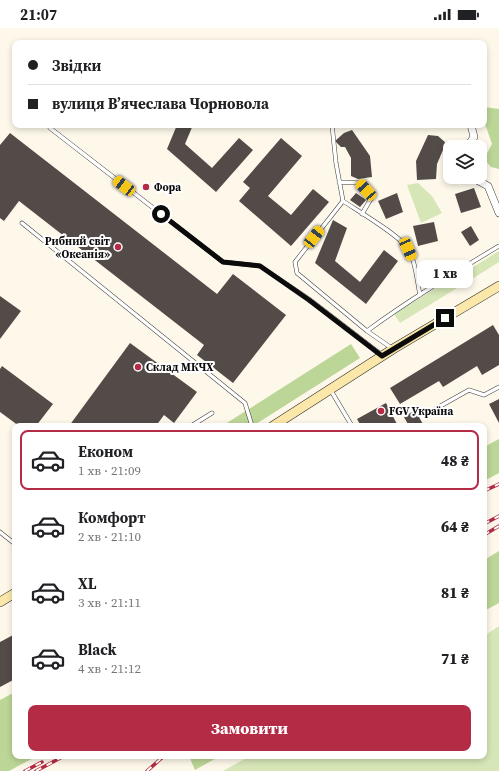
<!DOCTYPE html>
<html lang="uk">
<head>
<meta charset="utf-8">
<style>
  body { margin:0; font-family:"Source Serif 4",serif; background:#f2f2f2; color:#202124; height:100vh; display:flex; flex-direction:column; font-size:15px; white-space:nowrap }
  * { box-sizing:border-box; margin:0 }
  p { font-size:13px; color:#757577 }
  .icon { flex:none; width:22px; height:22px; fill:none; stroke:currentColor; stroke-width:2; stroke-linecap:round; stroke-linejoin:round }
  .map { position:relative; flex:1; overflow:hidden }
  .panel { position:absolute; left:12px; top:395px; width:475px; height:336px; display:flex; flex-direction:column; background:#fff; border-radius:8px; box-shadow:0 2px 6px #0003 }
  .panel>* { flex:none }
  .banner { position:absolute; left:12px; top:12px; width:475px; height:88px; border-radius:8px; box-shadow:0 2px 6px #0003; display:grid; align-content:center; height:88px; padding:0 16px; background:#fff }
  .tools { position:absolute; left:443px; top:112px; display:grid; gap:8px }
  .tools a { display:grid; place-items:center; width:44px; height:44px; border-radius:8px; background:#fff; box-shadow:0 2px 6px #0003; font-size:20px }
  .end { position:absolute; width:18px; height:18px; margin:-9px; border:5px solid #0b0b0b; background:#fff; box-shadow:0 0 0 2px #fff }
  .from { border-radius:50% }
  .bubble { position:absolute; height:28px; border-radius:8px; background:#fff; box-shadow:0 2px 6px #0003; font-size:13px; font-weight:800; line-height:28px; text-align:center }
  .car { position:absolute; width:12px; height:24px; margin:-12px -6px; border-radius:5px; box-shadow:0 0 3px 1px #0007; background:linear-gradient(#f5c518 24%,#345 0 40%,#f5c518 0 76%,#345 0 86%,#f5c518 0) }
  .banner b { display:flex; align-items:center; gap:14px; height:38px; font-size:15px }
  .banner b+b { border-top:1px solid #e0e0e0 }
  .banner i { width:10px; height:10px; background:#202124 }
  ul { padding:7px 0 0; list-style:none }
  li { display:flex; align-items:center; gap:12px; height:60px; margin:0 8px 6px; padding:0 8px; border:2px solid transparent; border-radius:8px }
  li div { flex:1 }
  li b { display:block; font-size:15px }
  li em { font-style:normal; font-weight:800 }
  li.on { border-color:#b32b44 }
  li>.icon { width:36px; height:36px; stroke-width:1.5 }
  .button { display:flex; gap:8px; margin-top:auto; padding:8px 16px }
  .button a { flex:1; height:46px; border-radius:8px; background:#b32b44; color:#fff; font-size:16px; font-weight:800; line-height:46px; text-align:center }
  .status { display:flex; justify-content:space-between; align-items:center; height:28px; padding:0 20px; background:#fff; direction:ltr }
  .status svg { height:11px; fill:currentColor }
  .map>svg:first-child { display:block }
  .green { fill:#d6e6b7 }
  .forest { fill:#bcd697 }
  .building { fill:#534b48 }
  .lines { fill:none; stroke-linecap:round; stroke-linejoin:round }
  .service-casing { stroke:#3e3e3e; stroke-width:4.5 }
  .minor-casing { stroke:#3e3e3e; stroke-width:8 }
  .secondary-casing { stroke:#2d2d2d; stroke-width:10 }
  .service { stroke:#fff; stroke-width:3.5 }
  .minor { stroke:#fff; stroke-width:7 }
  .secondary { stroke:#fbe7a9; stroke-width:9 }
  .rail-casing { stroke:#b32b44; stroke-width:3.5 }
  .rail { stroke:#fff; stroke-width:2; stroke-dasharray:6; stroke-linecap:butt }
  .route { stroke:#0b0b0b; stroke-width:5 }
  .poi-dot { fill:#b32b44; stroke:#fff; stroke-width:1.5 }
  .labels { text-anchor:middle; dominant-baseline:central; stroke-width:4; stroke-linejoin:round; paint-order:stroke }
  .poi-label { font-size:11px; font-weight:bold; fill:#0b0b0b; stroke:#fff; text-anchor:start }
</style>
</head>
<body>
<div class="status"><b>21:07</b><svg viewBox="0 0 49 12"><path d="M0 12V9h3v3zM5 12V6h3v6zM10 12V3h3v9zM15 12V0h3v12zM26 1h20v11H26zM47 4h2v5h-2z"/></svg></div>
<div class="map">
<svg width="499" height="743" viewBox="0 0 499 743">
  <rect width="100%" height="100%" fill="#fef8eb"/>
  <!-- green -->
  <path class="green" d="M418 155 432 168 442 185 421 195 407 157Z
    M499 223V234L472 251 465 241H470Z
    M462 244 467 254 400 295 394 286Z
    M499 598V743H223L250 728H484V608Z"/>
  <!-- forest -->
  <path class="forest" d="M484 79 499 81V141L491 139 484 131 492 116 484 93Z
    M351 316 360 330 253 398H222Z
    M499 411V445L484 453V419Z
    M499 523V575L484 583V532Z
    M15 664V728H37L9 743H0V672Z
    M189 728H220L195 742Z"/>
  <!-- building -->
  <path class="building" d="M177 97H193L185 116 212 140 239 110 253 122 216 164 167 121Z
    M352 102 370 128 372 149 358 151 351 148V130L345 119H341L335 113 344 105Z
    M10 105 217 266 233 246 286 287 233 355 197 327 204 317 19 173 4 193 0 190V117Z
    M428 107 438 108 446 115 437 136 436 151 417 152 416 133Z
    M281 110 302 128 268 168 291 187 313 161 329 174 291 218 239 173 250 160 243 154Z
    M474 160 481 179 461 185 455 166Z
    M356 165 366 172 360 179 350 172Z
    M397 165 403 184 386 191 378 173Z
    M333 192 347 200 335 233 360 254 384 222 398 233 366 276 315 235Z
    M434 194 438 213 418 218 413 198Z
    M471 198 479 212 470 218 461 204Z
    M0 268 21 283 0 311Z
    M493 297 499 307V337L482 347 477 338 443 359 439 353 400 376 390 360Z
    M130 315 197 364 174 395 164 387 156 398H69Z
    M2 338 53 376 36 398H19L0 384V341Z
    M499 371V395L489 376Z
    M386 375 398 398H361L357 391Z
    M415 382 424 398H409L404 389Z
    M15 606V651L0 659V614Z"/>
  <g class="lines">
    <!-- service casing -->
    <g class="service-casing">
      <path id="service" d="M332 97 336 135 343 173C358 183 401 208 409 222 416 235 417 253 420 267
        M50 100 223 234 260 238 309 271 382 327
        M339 154 359 155 372 169 362 186
        M343 173 295 234 297 245 367 303
        M22 195 245 375 252 398
        M393 321 367 303C409 272 454 245 499 218
        M330 361 352 398
        M428 385 469 362 484 367 499 359
        M191 398 212 385
        M0 504 15 516"/>
    </g>
    <!-- minor casing -->
    <g class="minor-casing">
      <path id="minor" d="M467 119 474 109 471 97
        M471 149 488 158 499 185"/>
    </g>
    <!-- secondary casing -->
    <g class="secondary-casing">
      <path id="secondary" d="M273 398 393 321 499 258
        M0 574 15 565"/>
    </g>
    <!-- service -->
    <use href="#service" class="service"/>
    <!-- minor -->
    <use href="#minor" class="minor"/>
    <!-- secondary -->
    <use href="#secondary" class="secondary"/>
    <!-- rail casing -->
    <g class="rail-casing">
      <path id="rail" d="M484 463 499 456
        M484 496 499 488
        M484 507 499 498
        M25 743 42 734
        M36 743 64 728
        M147 743 164 728"/>
    </g>
    <!-- rail -->
    <use href="#rail" class="rail"/>
  </g>
  <g class="lines">
    <!-- route -->
    <path class="route" d="M161 186 223 234 260 238 309 272 382 328 445 290"/>
  </g>
  <!-- markers -->
  <g class="poi-dot">
    <circle cx="146" cy="159" r="4"/>
    <circle cx="118" cy="219" r="4"/>
    <circle cx="138" cy="339" r="4"/>
    <circle cx="381" cy="383" r="4"/>
  </g>
  <g class="labels">
    <!-- poi labels -->
    <g class="poi-label">
      <text x="154" y="159">Фора</text>
      <text x="110" y="213" text-anchor="end">Рибний світ<tspan x="110" dy="13">«Океанія»</tspan></text>
      <text x="146" y="339">Склад МКЧХ</text>
      <text x="389" y="383">FGV Україна</text>
    </g>
  </g>
</svg>
<div class="tools">
<a><svg class="icon" aria-label="layers" viewBox="0 0 24 24"><path d="M12 4l9 5-9 5-9-5zM3 14l9 5 9-5"/></svg></a>
</div>
<i class="end from" style="left:161px;top:186px"></i>
<i class="end" style="left:445px;top:290px"></i>
<div class="bubble" style="left:417px;top:232px;width:56px">1 хв</div>
<i class="car" style="left:124px;top:158px;rotate:307deg"></i>
<i class="car" style="left:366px;top:162px;rotate:318deg"></i>
<i class="car" style="left:314px;top:209px;rotate:38deg"></i>
<i class="car" style="left:408px;top:221px;rotate:156deg"></i>
<div class="banner">
<b><i class="from"></i>Звідки</b>
<b><i></i>вулиця Вʼячеслава Чорновола</b>
</div>
<section class="panel">
<ul>
<li class="on"><svg class="icon" aria-label="car" viewBox="0 0 24 24"><path d="M5 17H2v-5l4-1 3-4h7l3 4 3 1v5h-3M9 17h6M6 11h13"/><circle cx="7" cy="17" r="2"/><circle cx="17" cy="17" r="2"/></svg><div><b>Економ</b><p>1 хв · 21:09</p></div><em>48 ₴</em></li>
<li><svg class="icon" aria-label="car" viewBox="0 0 24 24"><path d="M5 17H2v-5l4-1 3-4h7l3 4 3 1v5h-3M9 17h6M6 11h13"/><circle cx="7" cy="17" r="2"/><circle cx="17" cy="17" r="2"/></svg><div><b>Комфорт</b><p>2 хв · 21:10</p></div><em>64 ₴</em></li>
<li><svg class="icon" aria-label="car" viewBox="0 0 24 24"><path d="M5 17H2v-5l4-1 3-4h7l3 4 3 1v5h-3M9 17h6M6 11h13"/><circle cx="7" cy="17" r="2"/><circle cx="17" cy="17" r="2"/></svg><div><b>XL</b><p>3 хв · 21:11</p></div><em>81 ₴</em></li>
<li><svg class="icon" aria-label="car" viewBox="0 0 24 24"><path d="M5 17H2v-5l4-1 3-4h7l3 4 3 1v5h-3M9 17h6M6 11h13"/><circle cx="7" cy="17" r="2"/><circle cx="17" cy="17" r="2"/></svg><div><b>Black</b><p>4 хв · 21:12</p></div><em>71 ₴</em></li>
</ul>
<div class="button"><a>Замовити</a></div>
</section>
</div>
</body>
</html>
